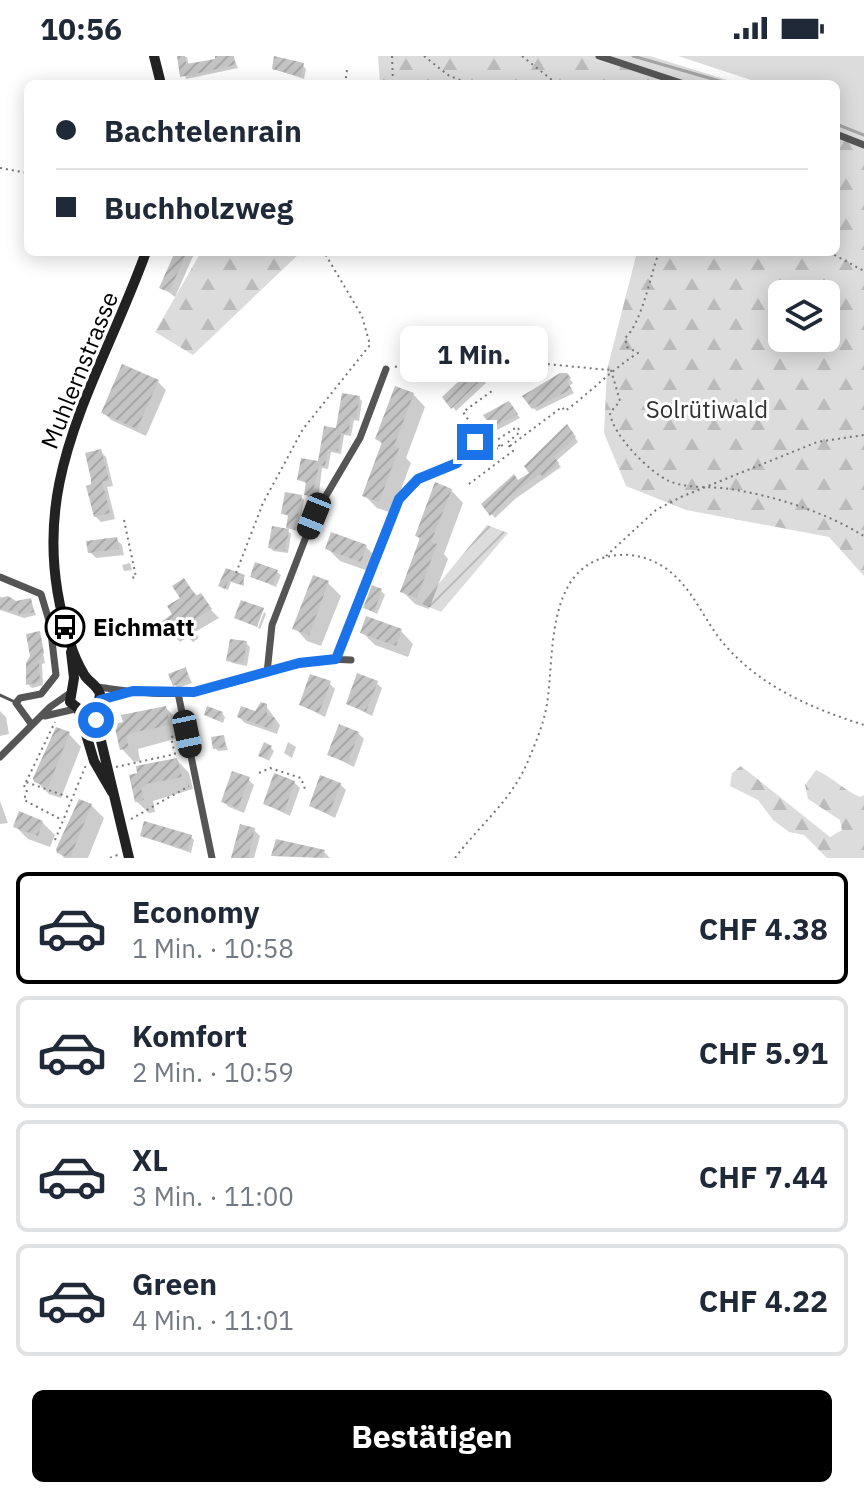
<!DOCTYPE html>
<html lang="de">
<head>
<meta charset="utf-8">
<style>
  body { margin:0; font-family:"IBM Plex Sans",sans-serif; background:#f6f6f7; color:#1f2937; height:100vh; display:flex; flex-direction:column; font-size:30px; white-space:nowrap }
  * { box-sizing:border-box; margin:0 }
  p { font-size:26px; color:#747a83 }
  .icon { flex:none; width:44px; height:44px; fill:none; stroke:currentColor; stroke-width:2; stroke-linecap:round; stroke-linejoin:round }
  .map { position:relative; height:802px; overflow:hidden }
  .sheet { display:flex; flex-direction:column; background:#fff; flex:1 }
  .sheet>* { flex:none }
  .guide { position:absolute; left:24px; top:24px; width:816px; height:176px; border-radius:12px; box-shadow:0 4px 20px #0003; display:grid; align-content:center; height:176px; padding:0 32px; background:#fff }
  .controls { position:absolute; left:768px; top:224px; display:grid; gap:16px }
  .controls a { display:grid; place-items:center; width:72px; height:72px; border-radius:12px; background:#fff; box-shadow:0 4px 20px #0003; font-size:40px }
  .end { position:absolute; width:36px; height:36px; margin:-18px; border:10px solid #1a73e8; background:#fff; box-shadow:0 0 0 4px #fff }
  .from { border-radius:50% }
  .bubble { position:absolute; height:56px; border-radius:12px; background:#fff; box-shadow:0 4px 20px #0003; font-size:26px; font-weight:800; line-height:56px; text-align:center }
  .car { position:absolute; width:24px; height:48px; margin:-24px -12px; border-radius:10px; box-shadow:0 0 6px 2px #0007; background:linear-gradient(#222 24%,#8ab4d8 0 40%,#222 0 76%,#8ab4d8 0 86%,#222 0) }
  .guide b { display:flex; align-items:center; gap:28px; height:76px; font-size:30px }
  .guide b+b { border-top:2px solid #e0e1e3 }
  .guide i { width:20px; height:20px; background:#1f2937 }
  ul { padding:14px 0 0; list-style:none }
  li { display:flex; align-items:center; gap:24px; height:112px; margin:0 16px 12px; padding:0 16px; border:4px solid #e0e1e3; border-radius:12px }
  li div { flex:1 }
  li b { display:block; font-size:30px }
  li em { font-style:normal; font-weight:800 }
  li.current { border-color:#000 }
  li>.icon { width:72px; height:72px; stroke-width:1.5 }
  .button { display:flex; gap:16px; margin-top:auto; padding:16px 32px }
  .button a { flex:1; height:92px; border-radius:12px; background:#000; color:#fff; font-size:32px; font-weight:800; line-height:92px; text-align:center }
  .status { display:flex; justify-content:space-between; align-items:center; height:56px; padding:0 40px; background:#fff; direction:ltr }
  .status svg { height:22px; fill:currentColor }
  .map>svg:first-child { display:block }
  .green { fill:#dcdcdc }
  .forest { fill:url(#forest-firs); fill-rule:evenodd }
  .garden { fill:url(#garden-furrows) }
  .shadow { fill:#0003 }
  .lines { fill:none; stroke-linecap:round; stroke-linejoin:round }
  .stream { stroke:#a3a3a3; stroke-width:3 }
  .building { fill:url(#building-hatch) }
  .path { stroke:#777; stroke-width:2; stroke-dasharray:2 4; stroke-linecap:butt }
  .lane { stroke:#555; stroke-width:3 }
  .street { stroke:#555; stroke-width:7 }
  .secondary { stroke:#222; stroke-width:10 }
  .route { stroke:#1a73e8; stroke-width:10 }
  .labels { text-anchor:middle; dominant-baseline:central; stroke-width:6; stroke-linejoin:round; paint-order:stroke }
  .street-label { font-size:24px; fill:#000; stroke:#fff }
  .park-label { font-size:24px; fill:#333; stroke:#fff }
  .poi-label { font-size:24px; font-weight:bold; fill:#000; stroke:#fff; text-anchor:start }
</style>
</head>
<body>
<div class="status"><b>10:56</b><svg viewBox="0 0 49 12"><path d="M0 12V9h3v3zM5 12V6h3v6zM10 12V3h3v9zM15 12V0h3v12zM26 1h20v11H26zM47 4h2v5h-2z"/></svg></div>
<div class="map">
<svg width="864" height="802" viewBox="0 0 864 802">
  <defs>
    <pattern id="forest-firs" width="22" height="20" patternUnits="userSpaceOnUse" patternTransform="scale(2)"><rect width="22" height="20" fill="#dcdcdc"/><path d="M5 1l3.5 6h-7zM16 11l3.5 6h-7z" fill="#bbb"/></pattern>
    <pattern id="garden-furrows" width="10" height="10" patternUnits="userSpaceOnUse" patternTransform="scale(2)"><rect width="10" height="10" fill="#dcdcdc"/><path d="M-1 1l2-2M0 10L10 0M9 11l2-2" fill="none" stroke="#bbb"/></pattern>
    <pattern id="building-hatch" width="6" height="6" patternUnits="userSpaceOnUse" patternTransform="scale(2)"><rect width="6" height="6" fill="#c4c4c4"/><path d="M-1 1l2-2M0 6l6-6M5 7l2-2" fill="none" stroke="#a7a7a7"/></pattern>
  </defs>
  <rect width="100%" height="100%" fill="#fff"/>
  <!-- green -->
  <path class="green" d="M581 0H650L740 28H684Z
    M678 0H864V89L836 78V28H763Z"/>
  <!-- forest -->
  <path class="forest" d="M378 0H581L684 28H380Z
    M836 78 864 89V520L829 481 686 454 626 430 604 377 607 314 637 196H836ZM782 238H826V282H782Z
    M201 196H301L193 299 155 276Z
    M741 710 830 781 842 774 840 764 808 743 805 729 816 714C833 721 843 734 860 741L864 739V802H827L804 779 789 776 773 764 758 744 730 730 732 717Z"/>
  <!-- garden -->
  <path class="garden" d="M487 469 508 477 441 556 422 548Z"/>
  <!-- shadow -->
  <path class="shadow" d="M179 0 187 1 189 10 233 0 238 12 186 23Z
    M302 9 306 13 304 23 274 13Z
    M177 196H195L175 241 162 231Z
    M478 317 486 327 456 355 453 351Z
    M566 319 573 327 569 330 574 337 537 355 533 352Z
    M158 326 166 334 146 380 111 364 103 356Z
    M413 338 425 351 406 402 411 407 392 457 377 452 364 439 383 389 377 383Z
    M359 342 362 345 359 365 354 364 351 380 344 379 341 398 331 396 328 413 322 412 319 437 315 443 309 442 306 438 308 428 300 424 320 407Z
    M512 351 520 362 497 374 493 371Z
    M570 374 578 386 556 405 561 411 515 443 495 462 484 449 532 417Z
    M100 395 106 401 113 430 107 431 115 463 101 466 95 460 93 430Z
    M451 434 463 447 444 498 448 503 429 553 415 548 402 535 421 484 417 479Z
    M301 441 304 444 298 476 288 471 290 461 283 457Z
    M288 475 291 478 288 497 273 495 270 491Z
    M116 483 122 489 124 499 96 502 90 496Z
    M366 491 379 504 374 517 340 505 327 492Z
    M130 507 132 514 124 515 122 509Z
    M227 514 244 521V530L231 526 228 534 223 532Z
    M277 516 281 519 276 531 252 520Z
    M183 525 219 562 195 576 199 582 193 586 188 581 180 586 172 578 183 542Z
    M328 527 341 540 321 590 307 585 295 572Z
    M381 535 385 539 377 558 365 552Z
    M0 541 16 547 30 544 36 559 24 562 0 554Z
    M264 556 266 558 260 573 258 572Z
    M401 575 413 588 408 601 375 589 362 576Z
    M39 577 45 607 42 608 43 629 32 632 28 628Z
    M246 587 250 591 247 610 232 607 228 604Z
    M186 613 192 627 178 632 174 628Z
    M329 627 335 633 325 661 301 649Z
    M376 627 382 632 372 660 348 648Z
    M266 650 280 669 277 678 245 667 239 661 256 657Z
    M166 652 178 664 182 681 138 693 140 705 134 706 122 693 116 669Z
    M0 655 6 661 9 678 0 680Z
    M222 657 225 661 223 667 206 659Z
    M358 677 364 683 354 711 330 699Z
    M69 678 81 691 61 742 49 738 36 725Z
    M223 681 228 694 218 695 215 692Z
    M288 686 296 691 292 702 284 697Z
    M270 691 274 695 269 705 260 699Z
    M177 704 189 717 193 733 153 745 155 756 149 757 136 745 131 720Z
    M248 723 254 729 244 757 229 751 223 745Z
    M294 726 300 732 290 760 265 748Z
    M340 728 346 734 335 762 311 750Z
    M0 745 8 767 0 768Z
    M91 749 104 762 88 802H64L59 796Z
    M42 766 55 779 50 791 28 783 15 770Z
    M254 774 260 780 254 802H233Z
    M142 780 191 781 194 784 191 797Z
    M324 796 330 802 273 799Z"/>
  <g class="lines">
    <!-- stream -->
    <path class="stream" d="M633 0 730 28
      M836 68 864 79"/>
  </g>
  <!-- building -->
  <path class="building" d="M177 0H185L186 8 215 3V0H234L235 9 180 21Z
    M274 0 304 7 301 21 272 13Z
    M175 196H187L169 236 159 232Z
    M122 308 159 324 137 373 101 357Z
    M475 310 483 322 451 353 442 341Z
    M560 317H567L571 322 567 326 572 333 532 353 522 340Z
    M395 330 414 337 394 390 399 392 379 446 362 440 382 386 375 383Z
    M342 337 360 340 356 362 351 361 348 378 341 377 338 395 328 394 325 410 319 409 312 440 304 439 306 426 297 424 301 402 318 405 324 370 336 372Z
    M509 345 518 358 492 372 483 359Z
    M567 368 576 381 554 401 559 407 543 421 540 418 511 439 490 460 481 448 514 418 518 424 529 417 524 410Z
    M101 393 109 424 102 426 110 457 94 461 86 430 91 428V423L85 397Z
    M435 426 452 433 431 486 437 488 417 542 400 536 420 482 415 480Z
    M285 436 302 439 295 474 286 472 288 459 281 458Z
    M272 470 289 473 285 495 268 492Z
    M331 476 367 489 361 506 325 493Z
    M117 481 119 493 88 497 86 485Z
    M255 506 278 514 273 529 250 521Z
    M226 512 245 519 242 529 229 524 225 533 218 530Z
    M313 519 329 525 309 579 292 573Z
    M184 522 196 540 201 537 212 553 188 567 192 573 184 579 181 572 171 579 161 566 172 558 167 550 180 542 172 530Z
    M372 529 382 533 374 556 363 552Z
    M8 540 16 545 31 542 34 556 19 559 18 556 0 553V542Z
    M241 544 264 552 257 571 234 562Z
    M366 560 402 573 396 590 360 577Z
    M40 575 44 597 39 605 40 626 26 629V607L30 600 26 578Z
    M230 583 247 585 243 607 226 605Z
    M186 611 189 624 173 630 168 618Z
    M357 617 378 625 366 656 346 648Z
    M310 618 331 625 319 657 299 649Z
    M261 646 267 648V659L275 662 271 673 237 661 241 650 255 655Z
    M166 650 170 669 131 677 126 681 129 692 120 694 114 668 123 666 121 659Z
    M207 650 223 656 219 665 204 659Z
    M339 668 359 676 348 707 327 699Z
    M56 671 70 676 48 731 34 726 33 722Z
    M224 679 226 691 213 693 211 681Z
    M264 686 272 690 266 703 258 700Z
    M177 702 182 721 146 728 141 732 144 744 135 746 129 719 137 717 136 710Z
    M232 715 250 721 238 752 221 746Z
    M274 717 295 725 284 756 263 748Z
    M320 719 341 727 329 758 309 750Z
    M79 743 92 748 70 802 57 797 56 793Z
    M19 755 43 765 38 780 13 771Z
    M144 765 192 779 188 794 140 780Z
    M240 768 255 772 248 802H231Z
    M276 783 325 794 323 802 271 800Z"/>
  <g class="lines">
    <!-- path -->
    <path class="path" d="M392 0 393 28
      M424 0 448 19 469 28
      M522 0 557 28
      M345 28 347 14
      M0 112 28 117
      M829 196 864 215
      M395 311 431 297 609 314
      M611 314 620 345 610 357C612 378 649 416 669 425 687 433 711 430 730 433 775 440 825 456 864 480
      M70 356 74 344
      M474 380 471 368 463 356 492 335
      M494 389H500L495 392
      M510 390 562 351 565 355C591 336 611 314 638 297L627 291 625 282C642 267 650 220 659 196
      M483 393 517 371 520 375
      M496 393 506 387
      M469 428 513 395 507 387 521 375
      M124 464 136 521 131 522
      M606 500 656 454 681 441 817 386 864 379
      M236 517 263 447 303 373 370 289 362 260 324 196
      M116 711 175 698 171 681 179 679
      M259 717 270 712 301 722 305 733
      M26 726 55 666
      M24 731 26 726 71 742
      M27 734 24 744 62 764
      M131 763 189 730
      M55 784 86 709
      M110 802 120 798
      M455 802C481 767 514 743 530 700 537 684 544 666 547 648 555 598 544 505 619 499 639 497 660 506 674 519 695 538 706 567 724 588 761 631 811 652 864 669"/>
    <!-- lane -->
    <path class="lane" d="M0 639 15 646"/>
    <!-- street -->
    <path class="street" d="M599 0 684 28
      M836 78 864 89
      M0 521 41 538 50 568 56 619 41 638 20 642 16 647 32 669
      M336 603 399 443 418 423 457 407 475 386
      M267 617 272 569 314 460 360 382 386 313
      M97 631C129 635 163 641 195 635 248 627 297 600 351 604
      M178 637 212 802
      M100 644 127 637
      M45 660 75 653
      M0 701 50 651 70 637"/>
    <!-- secondary -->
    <path class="secondary" d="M154 0 161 28
      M71 596 74 622 70 646 83 656
      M79 655 94 705 112 736
      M129 802 96 664 100 638C97 629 90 627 85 620 79 610 73 597 70 586 19 433 96 334 146 196"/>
  </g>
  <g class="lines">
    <!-- route -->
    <path class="route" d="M96 664V652L100 644 133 635 194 636 299 607 336 603 399 443 418 423 457 407 475 386"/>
  </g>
  <!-- icons -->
  <defs>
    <g id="bus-ring" transform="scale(2)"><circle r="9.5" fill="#fff" stroke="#000" stroke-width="1.5"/><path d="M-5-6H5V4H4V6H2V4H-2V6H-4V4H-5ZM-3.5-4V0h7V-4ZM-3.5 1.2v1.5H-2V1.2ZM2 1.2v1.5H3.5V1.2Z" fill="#000"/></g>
  </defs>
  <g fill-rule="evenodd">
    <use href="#bus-ring" x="65" y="571"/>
  </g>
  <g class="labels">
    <!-- street labels -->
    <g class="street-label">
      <text transform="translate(79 314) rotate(-68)">Muhlernstrasse</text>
    </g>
    <!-- park labels -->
    <g class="park-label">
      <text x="707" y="353">Solrütiwald</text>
    </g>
    <!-- poi labels -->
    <g class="poi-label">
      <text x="93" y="571">Eichmatt</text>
    </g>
  </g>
</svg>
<div class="controls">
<a><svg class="icon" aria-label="layers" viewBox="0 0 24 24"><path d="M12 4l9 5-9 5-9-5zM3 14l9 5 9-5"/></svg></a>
</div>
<i class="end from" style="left:96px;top:664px"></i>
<i class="end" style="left:475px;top:386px"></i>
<div class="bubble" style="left:400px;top:270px;width:148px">1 Min.</div>
<i class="car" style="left:314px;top:460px;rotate:202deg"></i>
<i class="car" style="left:187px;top:678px;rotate:168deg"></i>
<div class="guide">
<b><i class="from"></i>Bachtelenrain</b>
<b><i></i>Buchholzweg</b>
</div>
</div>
<section class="sheet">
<ul>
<li class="current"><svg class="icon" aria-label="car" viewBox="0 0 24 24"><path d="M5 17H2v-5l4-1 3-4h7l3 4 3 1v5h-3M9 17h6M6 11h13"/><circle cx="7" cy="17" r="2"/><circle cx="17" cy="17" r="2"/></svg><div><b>Economy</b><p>1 Min. · 10:58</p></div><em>CHF 4.38</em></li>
<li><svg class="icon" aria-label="car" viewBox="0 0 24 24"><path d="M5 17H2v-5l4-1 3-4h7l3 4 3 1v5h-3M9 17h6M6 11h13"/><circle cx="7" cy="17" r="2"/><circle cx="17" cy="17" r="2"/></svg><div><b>Komfort</b><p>2 Min. · 10:59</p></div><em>CHF 5.91</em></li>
<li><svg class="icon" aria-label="car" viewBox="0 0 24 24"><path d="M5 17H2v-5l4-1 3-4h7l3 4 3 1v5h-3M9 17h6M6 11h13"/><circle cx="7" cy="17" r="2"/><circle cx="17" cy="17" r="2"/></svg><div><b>XL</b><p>3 Min. · 11:00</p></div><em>CHF 7.44</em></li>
<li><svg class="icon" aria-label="car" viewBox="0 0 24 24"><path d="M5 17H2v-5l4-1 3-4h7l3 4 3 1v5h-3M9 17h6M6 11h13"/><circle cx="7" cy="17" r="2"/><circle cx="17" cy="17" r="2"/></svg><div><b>Green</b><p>4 Min. · 11:01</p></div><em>CHF 4.22</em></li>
</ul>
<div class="button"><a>Bestätigen</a></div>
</section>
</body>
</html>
